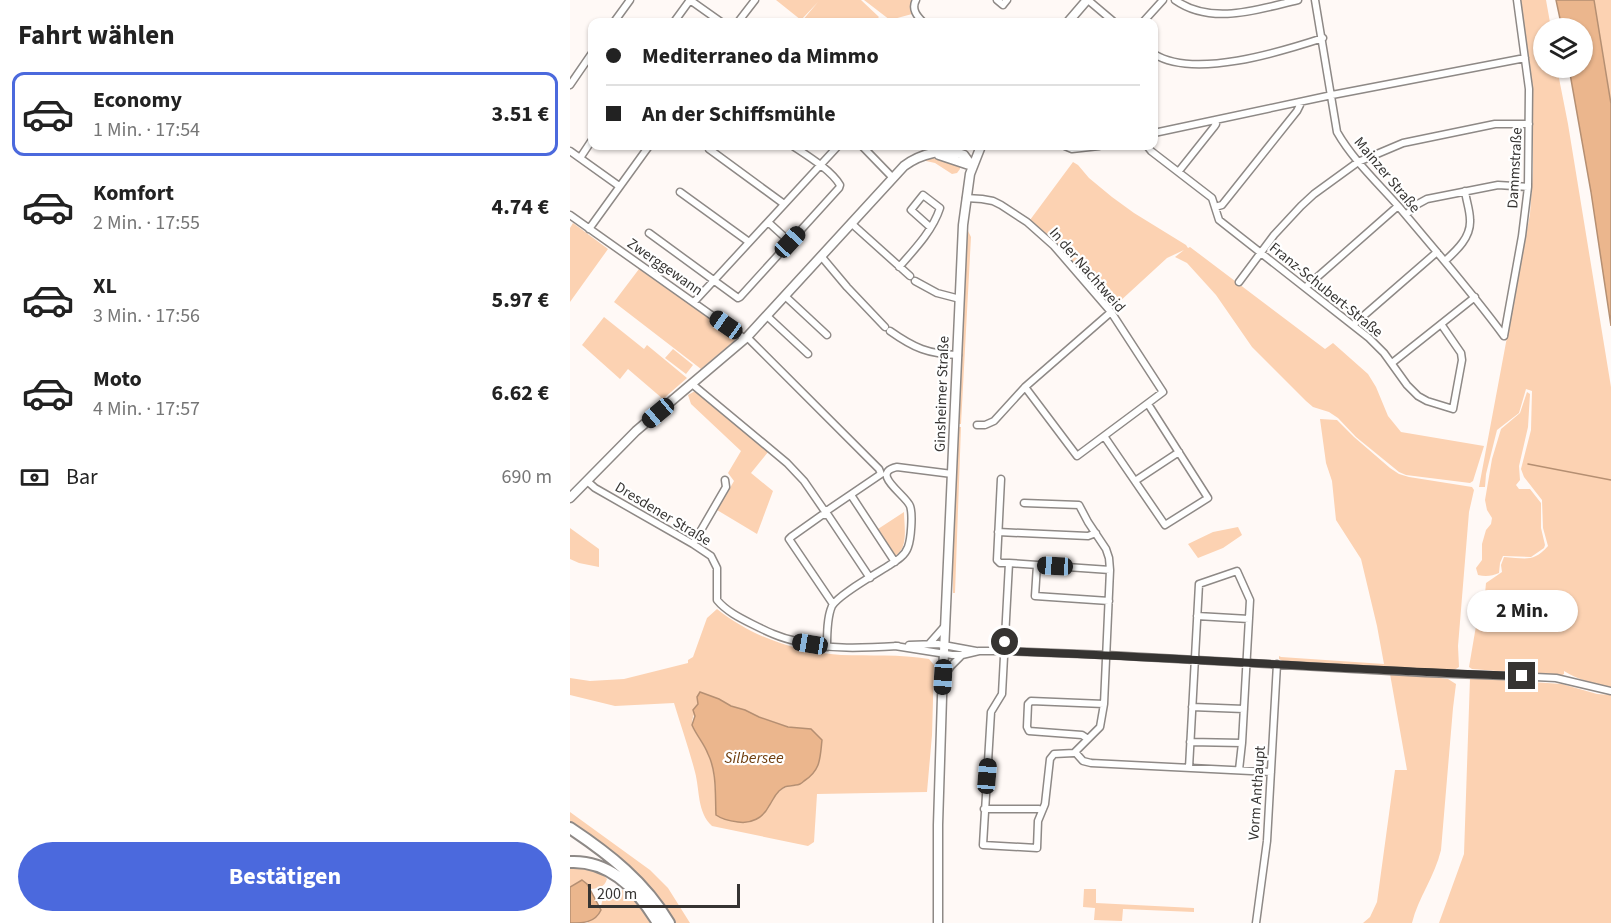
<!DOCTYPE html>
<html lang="de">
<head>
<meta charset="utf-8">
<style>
  body { margin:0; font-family:"Source Sans 3",sans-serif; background:#f2f2f2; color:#222; height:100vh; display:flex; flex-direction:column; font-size:22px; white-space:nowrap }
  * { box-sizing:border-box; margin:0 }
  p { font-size:20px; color:#767676 }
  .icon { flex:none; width:33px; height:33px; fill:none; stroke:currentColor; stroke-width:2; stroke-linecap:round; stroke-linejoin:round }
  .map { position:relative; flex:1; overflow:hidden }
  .side { display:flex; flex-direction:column; background:#fff; width:570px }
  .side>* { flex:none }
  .guide { position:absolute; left:18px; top:18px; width:570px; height:132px; border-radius:12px; box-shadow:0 2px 4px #0004; display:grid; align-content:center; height:132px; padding:0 18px; background:#fff }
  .tools { position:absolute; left:963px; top:18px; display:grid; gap:12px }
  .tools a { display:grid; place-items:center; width:60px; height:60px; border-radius:50%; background:#fff; box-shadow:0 2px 4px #0004; font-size:30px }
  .scale { position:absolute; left:18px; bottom:15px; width:152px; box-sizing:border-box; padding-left:6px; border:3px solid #363432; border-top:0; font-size:16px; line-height:21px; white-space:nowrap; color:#363432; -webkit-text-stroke:4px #fff; paint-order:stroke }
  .end { position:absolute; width:27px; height:27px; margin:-14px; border:8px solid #363432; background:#fff; box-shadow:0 0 0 3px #fff }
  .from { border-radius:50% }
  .bubble { position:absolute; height:42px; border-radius:21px; background:#fff; box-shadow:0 2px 4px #0004; font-size:20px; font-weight:700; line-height:42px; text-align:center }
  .car { position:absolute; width:18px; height:36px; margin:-18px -9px; border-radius:8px; box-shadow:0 0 4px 2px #0007; background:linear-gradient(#222 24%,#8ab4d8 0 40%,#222 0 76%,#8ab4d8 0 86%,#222 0) }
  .guide b { display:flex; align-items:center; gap:21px; height:57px; font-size:22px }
  .guide b+b { border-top:2px solid #e0e0e0 }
  .guide i { width:15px; height:15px; background:#222 }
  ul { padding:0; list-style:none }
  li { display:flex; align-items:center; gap:18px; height:84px; margin:0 12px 9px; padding:0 6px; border:3px solid transparent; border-radius:12px }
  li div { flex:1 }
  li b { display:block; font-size:22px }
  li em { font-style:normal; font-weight:700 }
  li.on { border-color:#4b69dd }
  li>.icon { width:54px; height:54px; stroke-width:1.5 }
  h2 { padding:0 18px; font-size:27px; line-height:72px }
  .pay { display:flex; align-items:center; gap:15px; height:66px; padding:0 18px; font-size:22px }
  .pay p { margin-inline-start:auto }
  .button { display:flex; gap:12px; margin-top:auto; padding:12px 18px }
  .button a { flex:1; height:69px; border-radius:36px; background:#4b69dd; color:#fff; font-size:24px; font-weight:700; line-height:69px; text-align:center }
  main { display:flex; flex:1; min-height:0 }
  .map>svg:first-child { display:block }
  .green { fill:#fcd2b2; fill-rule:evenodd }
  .water { fill:#ebb68d; stroke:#b58f72; stroke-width:1.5 }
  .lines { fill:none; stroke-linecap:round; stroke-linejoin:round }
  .stream { stroke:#b58f72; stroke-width:1.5 }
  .minor-casing { stroke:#8e8986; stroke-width:9 }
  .secondary-casing { stroke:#8e8986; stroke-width:11 }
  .motorway-casing { stroke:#8e8986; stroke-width:14 }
  .minor { stroke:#fff; stroke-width:6 }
  .secondary { stroke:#fff; stroke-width:8 }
  .motorway { stroke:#fff; stroke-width:10 }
  .route { stroke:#363432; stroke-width:8 }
  .labels { text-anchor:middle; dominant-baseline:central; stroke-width:4.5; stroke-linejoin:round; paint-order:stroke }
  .street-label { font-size:15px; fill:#363432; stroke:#fff }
  .water-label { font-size:16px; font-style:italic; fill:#6f3e0e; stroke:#fff }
</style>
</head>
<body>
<main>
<section class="side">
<h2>Fahrt wählen</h2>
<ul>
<li class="on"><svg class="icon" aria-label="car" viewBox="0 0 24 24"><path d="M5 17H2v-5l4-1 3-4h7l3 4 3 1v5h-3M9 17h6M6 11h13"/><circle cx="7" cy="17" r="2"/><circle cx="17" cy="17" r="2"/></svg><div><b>Economy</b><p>1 Min. · 17:54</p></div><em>3.51 €</em></li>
<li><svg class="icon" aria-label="car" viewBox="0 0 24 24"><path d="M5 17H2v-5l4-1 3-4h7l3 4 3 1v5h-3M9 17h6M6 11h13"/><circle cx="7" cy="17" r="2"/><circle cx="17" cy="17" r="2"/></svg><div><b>Komfort</b><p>2 Min. · 17:55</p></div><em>4.74 €</em></li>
<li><svg class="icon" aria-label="car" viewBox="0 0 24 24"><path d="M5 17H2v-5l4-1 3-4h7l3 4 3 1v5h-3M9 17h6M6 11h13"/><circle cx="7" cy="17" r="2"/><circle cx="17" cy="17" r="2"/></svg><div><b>XL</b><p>3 Min. · 17:56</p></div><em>5.97 €</em></li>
<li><svg class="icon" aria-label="car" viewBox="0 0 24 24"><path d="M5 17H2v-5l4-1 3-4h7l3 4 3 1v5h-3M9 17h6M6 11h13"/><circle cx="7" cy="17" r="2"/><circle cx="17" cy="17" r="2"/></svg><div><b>Moto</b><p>4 Min. · 17:57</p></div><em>6.62 €</em></li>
</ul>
<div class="pay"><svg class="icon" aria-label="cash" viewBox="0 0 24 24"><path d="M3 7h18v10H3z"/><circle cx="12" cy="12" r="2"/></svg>Bar<p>690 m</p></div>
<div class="button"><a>Bestätigen</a></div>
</section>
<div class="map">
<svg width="1041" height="923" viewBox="0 0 1041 923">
  <rect width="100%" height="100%" fill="#fff9f6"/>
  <!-- green -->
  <path class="green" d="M206 0H291L309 17 304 22H234L232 21 248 2 231 20Z
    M294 0H343L341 8 342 14 320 20Z
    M949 0H976L981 28H974V68H987L998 124 1041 387V687C1024 684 1009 680 994 671V674L991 676 902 669 899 667 906 626 912 625 916 583 932 572 931 565 934 557C955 558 963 563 978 546L973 528 972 500 954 477 951 469 961 430 962 391 956 389 949 413 927 430 916 474 915 487H909L960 214 963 170V89Z
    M1024 0H1041V104Z
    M363 158 390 166V169L387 173 382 174 365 163 356 161 354 159Z
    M503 162 508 165 519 178 542 197 564 213 616 245 618 248 620 247 755 349 763 343 798 374 806 387 818 416 831 432 914 446 903 481 900 483 836 475 829 472 786 437 768 418 759 412 743 407 736 401 682 347 646 295 617 263 605 257 614 250 597 258 548 303 543 306 539 304 485 241 460 220Z
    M3 223 38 249 0 302V228Z
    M397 229 401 237 391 424H388Z
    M69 269 166 337 164 341 131 369 44 302Z
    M34 317 74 349 77 345 117 378 93 399 58 369 50 379 12 345Z
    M103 349 123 365 116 374 95 358Z
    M125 391 128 392 198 452 181 473 203 491 187 534 147 510 164 481 158 473 171 451 121 404 118 395Z
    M957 392 960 394 958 427 949 466 950 480 946 485 949 489H960L971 503V528L975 545 974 548 961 557 933 556 930 563 929 573C922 576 916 577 908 575L906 568 912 560V544L916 530 921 524 922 518 917 510 915 500 922 459 931 429 950 413Z
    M750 419 767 420 784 437 820 468 829 474 839 477 902 487 904 490 899 512 888 646 889 667 881 672 714 662 709 659V656L711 657 814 664 807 626 791 559 766 520 762 481 756 463Z
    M388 427H391L385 593H383V552Z
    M334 512C334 526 339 548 325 556L308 529Z
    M668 527 672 535 653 548 628 558 618 544 643 532Z
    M0 528 29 549V567L9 563 0 559Z
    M147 609C182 637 226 652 271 655 300 656 330 654 359 659L364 665 362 735 357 792 247 794 244 842 238 846 142 826C127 812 130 791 125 772 119 749 111 726 104 703L45 706 0 695V678L20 681 54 679 118 663V660L123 657 137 618ZM149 699 161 706 175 710 189 717 218 727 241 729 226 786C212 785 204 794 199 807L146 815C145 795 146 773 139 755 136 748 123 730 122 726 121 720 126 710 128 704Z
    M820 674H840L878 679 886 684 883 708 871 850C865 876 848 898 842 923H793L800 917 807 902 825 770H837Z
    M900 678 992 684 1027 694 1041 695V923H869L894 854Z
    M0 812 80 870 98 888 120 923H104L83 892 61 868 0 821Z
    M9 867C19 869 32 870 37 879 34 888 29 888 20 889L17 884 10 881 0 887V868Z
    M45 888C58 888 74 912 80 923H17L29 914C33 902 31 892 45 888Z
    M514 889H526V903L624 908V912L553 909 552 921 524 920 525 908 513 907Z"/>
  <!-- water -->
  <path class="water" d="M986 0H1024L1041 104V326L1021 192 999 68H1012V28H992Z
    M130 692 149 699 161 706 175 710 189 717 218 727 241 729 252 740C250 758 251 770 234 781 233 782 229 785 226 785 218 787 217 784 209 791 204 796 203 800 199 806 193 818 181 824 168 822 160 821 153 820 146 815 145 795 147 772 138 754 134 743 126 735 122 725L125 716 123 710 128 704 127 697Z
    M12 880 17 884 31 910C25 923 13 923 0 923V887Z"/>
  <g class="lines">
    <!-- stream -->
    <path class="stream" d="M958 464 1041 480"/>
    <!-- minor casing -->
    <g class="minor-casing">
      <path id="minor" d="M120 0 151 22
        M346 0C341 9 347 16 353 22
        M427 0 433 5 437 0
        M518 0 544 22
        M605 0C642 26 689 9 728 0
        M745 0 767 132C783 160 808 183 829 207 865 250 901 291 934 336
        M44 22 60 0
        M104 22 120 0
        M168 22 185 0
        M573 22 593 0
        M584 54C624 79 710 52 753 38
        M0 85 22 53
        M584 133 762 95 955 58
        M292 146 323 178
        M495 146 502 149 529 146
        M577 146 581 151 642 198 649 220 799 338 814 353 837 385 848 396 857 401 883 409 892 360 891 353 871 324
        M139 149 214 204
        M0 151 49 186
        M10 158 22 140
        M609 171 644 127 646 124 645 120
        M110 192 179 242
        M396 198 412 199 423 201 431 205 457 222 484 246 541 312 593 392 507 456 455 387
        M645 207 652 205 727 111 730 105V102
        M0 215 175 339
        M836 215 846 205 857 199 928 185 958 187
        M198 222 220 242
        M281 223 340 276
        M19 229 79 146
        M79 233 168 298 170 297 269 188 270 185C261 170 238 156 223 146
        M251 256 277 287 315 327
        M875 261C887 250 901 237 900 220 900 210 896 200 895 191
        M329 267C345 249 363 230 370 208L353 195 341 210 360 227
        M345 281 367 293 390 299
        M669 282 704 235 731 206 744 194 788 162 833 143 925 124H959
        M736 287 828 206
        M215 296 257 335
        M124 302 268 146
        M197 316 238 354
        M783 325 867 252
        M320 331C344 348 358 354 388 355
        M934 336 952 236 958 187 959 89 947 0
        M822 363 905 297
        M122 384 217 463 234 481 254 510H258L311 474 309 469 177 337
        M407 425H415L424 421 455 387 541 312
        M534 436 595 525 638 498 578 404
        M431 479 427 560 430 563H439L432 694 421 712 413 845 467 848 468 821 475 804 480 759 484 754 504 753 530 727 534 704 540 570 539 558 536 549 518 522 509 505 454 503
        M17 481 25 488 123 544 141 556 147 568V600C156 611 170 618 182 624 196 631 210 638 226 641 259 650 294 648 328 646
        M565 481 609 452
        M281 495 325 562
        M428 532 518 536 526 533
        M123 544 156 487 155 480
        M439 563 540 570
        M467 565 465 596 539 601
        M263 604 219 539 221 537 252 515H258L300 578
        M627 616 679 619
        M359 644 374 627
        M339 645 368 644 406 651
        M325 646 382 655H392L409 651H434L537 655 856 673 965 677 986 678 1041 691
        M257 647C257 634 257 617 262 606 269 594 306 574 318 566 326 561 335 556 338 547 341 539 343 514 340 506 336 495 299 473 327 467L382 474
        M373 677 381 666 392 655
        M622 707 674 709
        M518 739 512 735 459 731 457 727 458 704 461 701 534 704
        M620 742 672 743
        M505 752 513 761 521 763 701 772
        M619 768 629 584 667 571 680 600 672 743 669 770
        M414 809H469L472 811
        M686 923 697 841 707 664"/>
    </g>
    <!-- secondary casing -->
    <g class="secondary-casing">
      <path id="secondary" d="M498 22 517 0
        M369 155 402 166
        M0 498 66 431 177 337 334 166C350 154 375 147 394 155L402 166
        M368 923V825L372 697 393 225 400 174 411 146"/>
    </g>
    <!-- motorway casing -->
    <g class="motorway-casing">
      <path id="motorway" d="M0 828C39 854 75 882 99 923
        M0 862C41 860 69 891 88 923"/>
    </g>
    <!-- minor -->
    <use href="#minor" class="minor"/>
    <!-- secondary -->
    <use href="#secondary" class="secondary"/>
    <!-- motorway -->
    <use href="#motorway" class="motorway"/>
  </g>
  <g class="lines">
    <!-- route -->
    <path class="route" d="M435 642 434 651C607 657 779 670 952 676"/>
  </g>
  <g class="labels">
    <!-- street labels -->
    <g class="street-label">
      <text transform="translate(945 168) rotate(-87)">Dammstraße</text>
      <text transform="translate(817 175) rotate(50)">Mainzer Straße</text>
      <text transform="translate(95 267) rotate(35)">Zwerggewann</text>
      <text transform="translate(517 270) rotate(49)">In der Nachtweid</text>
      <text transform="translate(756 290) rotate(39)">Franz-Schubert-Straße</text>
      <text transform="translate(372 394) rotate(-88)">Ginsheimer Straße</text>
      <text transform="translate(93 514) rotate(31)">Dresdener Straße</text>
      <text transform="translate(687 793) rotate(-86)">Vorm Anthaupt</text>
    </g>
    <!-- water labels -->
    <g class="water-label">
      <text x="184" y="758">Silbersee</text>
    </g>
  </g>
</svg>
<div class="tools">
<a><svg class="icon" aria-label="layers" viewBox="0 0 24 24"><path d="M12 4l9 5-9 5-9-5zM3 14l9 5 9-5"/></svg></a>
</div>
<div class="scale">200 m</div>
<i class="end from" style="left:435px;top:642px"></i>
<i class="end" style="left:952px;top:676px"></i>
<div class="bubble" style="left:897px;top:590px;width:111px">2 Min.</div>
<i class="car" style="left:220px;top:242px;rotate:43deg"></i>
<i class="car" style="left:156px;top:325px;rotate:305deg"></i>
<i class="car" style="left:88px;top:413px;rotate:230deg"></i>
<i class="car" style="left:485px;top:566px;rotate:273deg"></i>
<i class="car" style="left:240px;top:644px;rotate:279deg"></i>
<i class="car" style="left:373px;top:677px;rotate:183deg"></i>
<i class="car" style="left:417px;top:776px;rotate:5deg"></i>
<div class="guide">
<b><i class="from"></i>Mediterraneo da Mimmo</b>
<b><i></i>An der Schiffsmühle</b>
</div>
</div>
</main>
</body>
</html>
